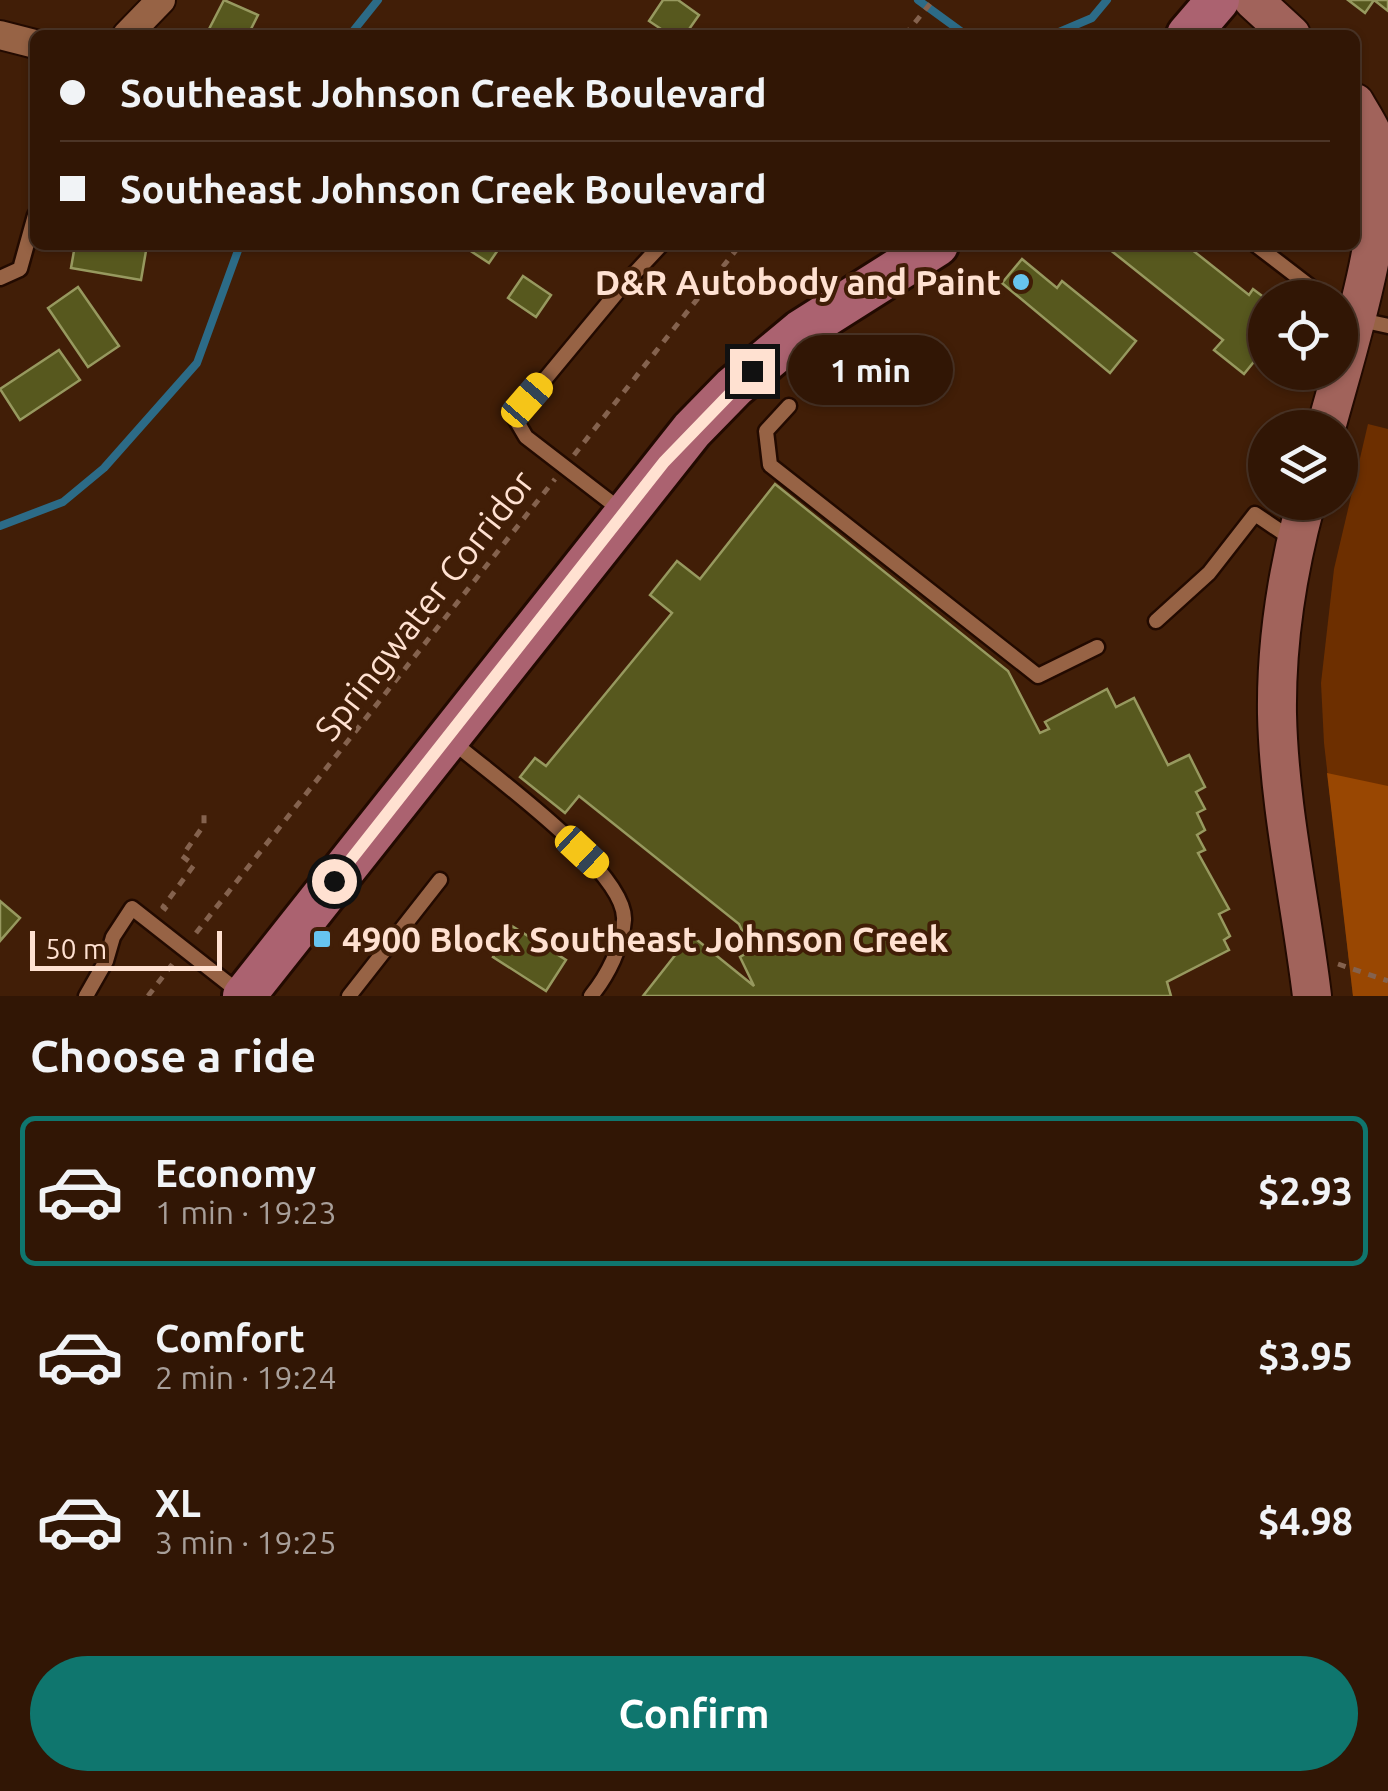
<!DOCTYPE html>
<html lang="en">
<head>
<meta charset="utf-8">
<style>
  body { margin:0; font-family:Ubuntu,sans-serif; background:#391f0f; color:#f1f3f6; height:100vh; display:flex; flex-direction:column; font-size:38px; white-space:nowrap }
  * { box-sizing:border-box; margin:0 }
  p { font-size:32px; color:#a89f9a }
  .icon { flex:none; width:55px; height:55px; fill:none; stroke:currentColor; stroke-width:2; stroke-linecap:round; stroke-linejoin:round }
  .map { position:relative; height:996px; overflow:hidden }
  .details { display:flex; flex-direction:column; background:#311605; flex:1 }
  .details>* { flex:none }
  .banner { position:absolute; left:30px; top:30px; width:1330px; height:220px; border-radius:15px; box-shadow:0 2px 8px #0004,0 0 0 2px #4c3527; display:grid; align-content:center; height:220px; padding:0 30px; background:#311605 }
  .fabs { position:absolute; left:1248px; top:280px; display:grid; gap:20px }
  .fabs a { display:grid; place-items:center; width:110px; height:110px; border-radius:50%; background:#311605; box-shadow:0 2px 8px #0004,0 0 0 2px #4c3527; font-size:50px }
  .scale { position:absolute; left:30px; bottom:25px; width:192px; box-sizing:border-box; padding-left:10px; border:5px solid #ffe1d1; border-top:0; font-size:28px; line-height:35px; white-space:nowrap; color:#ffe1d1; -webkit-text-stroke:8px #411e07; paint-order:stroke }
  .end { position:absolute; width:45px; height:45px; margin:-22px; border:12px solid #ffe1d1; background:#111; box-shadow:0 0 0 5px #111 }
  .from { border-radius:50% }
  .bubble { position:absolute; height:70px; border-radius:35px; background:#311605; box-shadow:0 2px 8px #0004,0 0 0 2px #4c3527; font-size:32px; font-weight:600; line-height:70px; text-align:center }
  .car { position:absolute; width:30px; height:60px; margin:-30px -15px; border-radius:12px; box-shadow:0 0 8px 2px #0007; background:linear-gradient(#f5c518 24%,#345 0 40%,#f5c518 0 76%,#345 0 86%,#f5c518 0) }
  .banner b { display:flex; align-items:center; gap:35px; height:95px; font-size:38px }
  .banner b+b { border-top:2px solid #4c3527 }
  .banner i { width:25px; height:25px; background:#f1f3f6 }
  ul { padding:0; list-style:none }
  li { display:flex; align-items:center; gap:30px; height:150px; margin:0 20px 15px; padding:0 10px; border:5px solid transparent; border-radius:15px }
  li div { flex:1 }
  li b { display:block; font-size:38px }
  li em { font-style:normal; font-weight:600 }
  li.selected { border-color:#0f766e }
  li>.icon { width:90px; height:90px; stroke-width:1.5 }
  h2 { padding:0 30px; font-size:45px; line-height:120px }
  .button { display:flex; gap:20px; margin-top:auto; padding:20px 30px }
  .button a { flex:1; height:115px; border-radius:60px; background:#0f766e; color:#fff; font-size:40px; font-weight:600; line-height:115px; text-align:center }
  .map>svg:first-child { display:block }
  .green { fill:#6d2f00 }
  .forest { fill:#994702 }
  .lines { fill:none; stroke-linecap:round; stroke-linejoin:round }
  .stream { stroke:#2c6b87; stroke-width:8 }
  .building { fill:#57581e; stroke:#97995f; stroke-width:2.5 }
  .service-casing { stroke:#220a00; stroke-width:19 }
  .minor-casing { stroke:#220a00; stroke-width:32 }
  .secondary-casing { stroke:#220a00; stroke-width:42 }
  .primary-casing { stroke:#220a00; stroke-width:48 }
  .path { stroke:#84624e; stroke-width:5; stroke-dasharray:8 8; stroke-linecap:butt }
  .service { stroke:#976345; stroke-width:14 }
  .minor { stroke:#976345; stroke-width:28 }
  .secondary { stroke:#a1635b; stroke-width:38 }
  .primary { stroke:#ab6270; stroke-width:42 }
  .route { stroke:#ffe1d1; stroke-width:12 }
  .poi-dot { fill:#67c4ef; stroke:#411e07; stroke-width:4 }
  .labels { text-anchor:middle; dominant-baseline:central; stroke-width:8; stroke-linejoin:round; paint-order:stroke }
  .poi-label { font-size:35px; font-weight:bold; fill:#ffe1d1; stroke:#411e07; text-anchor:end }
  .street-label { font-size:35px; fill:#ffe1d1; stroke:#411e07 }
</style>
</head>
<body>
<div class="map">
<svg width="1388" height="996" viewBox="0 0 1388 996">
  <rect width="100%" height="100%" fill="#411e07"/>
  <!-- green -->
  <path class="green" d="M1368 424 1388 429V996H1353L1324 743 1321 683 1334 569Z"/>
  <!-- forest -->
  <path class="forest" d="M1327 773 1388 786V996H1353Z"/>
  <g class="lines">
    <!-- stream -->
    <path class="stream" d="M918 0 966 35
      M350 35 378 0
      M1052 35 1092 18 1107 0
      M0 526 63 502 104 468 197 363 240 245"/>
  </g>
  <!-- building -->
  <path class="building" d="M224 0 258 15 248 35H206Z
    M663 0H678L699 15 685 35H670L649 21Z
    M1348 0H1388V11L1374 0 1365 13Z
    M75 245H147L141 280 71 268Z
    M468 245H497L500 247 489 263 466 248Z
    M1104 245H1186L1249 295 1253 289 1265 298V348L1244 374 1214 350 1223 340Z
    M1022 259 1057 288 1062 281 1136 341 1110 373 1002 283Z
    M523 276 551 295 536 317 508 298Z
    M78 287 119 346 88 367 48 308Z
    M59 350 80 380 20 420 0 389Z
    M775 484 1008 671 1040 733 1049 729 1045 722 1107 689 1116 707 1134 698 1168 765 1189 755 1205 787 1196 792 1205 809 1197 813 1205 830 1197 835 1205 850 1198 853 1229 909 1219 914 1230 936 1224 940 1229 950 1167 982 1171 996H643L691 935 754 986 740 957 745 954 739 942 746 939 739 924 579 796 565 813 520 777 535 758 546 766 672 613 650 595 677 561 700 579Z
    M0 901 20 918 0 941Z
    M512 926 566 960 546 991 493 957Z"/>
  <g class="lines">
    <!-- service casing -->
    <g class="service-casing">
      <path id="service" d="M1256 245 1325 298
        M0 278 20 269 35 215
        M1356 319 1388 326
        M789 406 766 431 770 465 1038 676 1097 647
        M622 511 526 437 516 420 527 401 619 290 661 245
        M1156 621 1209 573 1255 514 1295 541
        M452 741C490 774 627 871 624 920 622 947 608 975 591 996
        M86 996 106 961 113 937 132 908 239 992
        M349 996 440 880"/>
    </g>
    <!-- minor casing -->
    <g class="minor-casing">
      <path id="minor" d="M0 35 35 44
        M127 35 161 0"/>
    </g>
    <!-- secondary casing -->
    <g class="secondary-casing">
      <path id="secondary" d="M1253 0 1291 35
        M1326 428C1346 354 1388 225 1378 152 1375 134 1364 119 1355 103
        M1306 502C1287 572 1276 642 1277 714 1279 807 1301 904 1312 996"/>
    </g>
    <!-- primary casing -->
    <g class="primary-casing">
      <path id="primary" d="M1188 35 1218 0
        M244 996 692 430 734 387 801 331 937 245"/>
    </g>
    <!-- path -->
    <path class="path" d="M905 35 933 0
      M574 455 740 245
      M167 910 163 907 194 865 182 856 204 825V810
      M196 933 555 479
      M1338 964 1388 981
      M148 996 174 962"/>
    <!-- service -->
    <use href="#service" class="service"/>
    <!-- minor -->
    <use href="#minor" class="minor"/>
    <!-- secondary -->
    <use href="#secondary" class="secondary"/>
    <!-- primary -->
    <use href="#primary" class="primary"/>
  </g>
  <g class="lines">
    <!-- route -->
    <path class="route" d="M334 881 664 462 752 371"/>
  </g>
  <!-- markers -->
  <g class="poi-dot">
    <circle cx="1021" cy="282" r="10"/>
    <rect x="312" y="929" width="20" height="20" rx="5"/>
  </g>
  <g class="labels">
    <!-- poi labels -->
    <g class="poi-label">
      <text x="1001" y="282">D&amp;R Autobody and Paint</text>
      <text x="342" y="939" text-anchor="start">4900 Block Southeast Johnson Creek</text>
    </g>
    <!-- street labels -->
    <g class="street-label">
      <text transform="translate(424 605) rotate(-52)">Springwater Corridor</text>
    </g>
  </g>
</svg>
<div class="fabs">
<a><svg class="icon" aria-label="locate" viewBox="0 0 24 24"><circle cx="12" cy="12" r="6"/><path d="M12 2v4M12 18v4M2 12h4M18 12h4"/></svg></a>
<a><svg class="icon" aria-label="layers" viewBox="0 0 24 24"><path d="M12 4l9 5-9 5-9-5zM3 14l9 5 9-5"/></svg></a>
</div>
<div class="scale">50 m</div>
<i class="end from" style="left:334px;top:881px"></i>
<i class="end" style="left:752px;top:371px"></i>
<div class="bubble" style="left:788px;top:335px;width:165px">1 min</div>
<i class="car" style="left:527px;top:400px;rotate:41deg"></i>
<i class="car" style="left:582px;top:852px;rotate:133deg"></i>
<div class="banner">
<b><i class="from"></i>Southeast Johnson Creek Boulevard</b>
<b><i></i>Southeast Johnson Creek Boulevard</b>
</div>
</div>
<section class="details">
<h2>Choose a ride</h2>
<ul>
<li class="selected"><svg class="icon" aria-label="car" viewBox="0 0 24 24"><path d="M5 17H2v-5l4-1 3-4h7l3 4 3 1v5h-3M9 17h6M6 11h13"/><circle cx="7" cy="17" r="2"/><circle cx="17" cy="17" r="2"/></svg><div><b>Economy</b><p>1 min · 19:23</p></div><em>$2.93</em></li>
<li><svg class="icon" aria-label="car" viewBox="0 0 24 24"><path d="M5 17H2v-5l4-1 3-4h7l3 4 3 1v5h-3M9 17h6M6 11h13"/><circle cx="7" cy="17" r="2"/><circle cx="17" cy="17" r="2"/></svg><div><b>Comfort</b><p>2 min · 19:24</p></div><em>$3.95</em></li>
<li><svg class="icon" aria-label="car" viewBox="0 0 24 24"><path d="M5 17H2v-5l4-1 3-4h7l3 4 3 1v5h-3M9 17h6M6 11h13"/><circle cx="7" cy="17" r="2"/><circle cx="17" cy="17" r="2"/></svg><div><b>XL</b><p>3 min · 19:25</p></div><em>$4.98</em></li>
</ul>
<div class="button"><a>Confirm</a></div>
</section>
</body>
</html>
